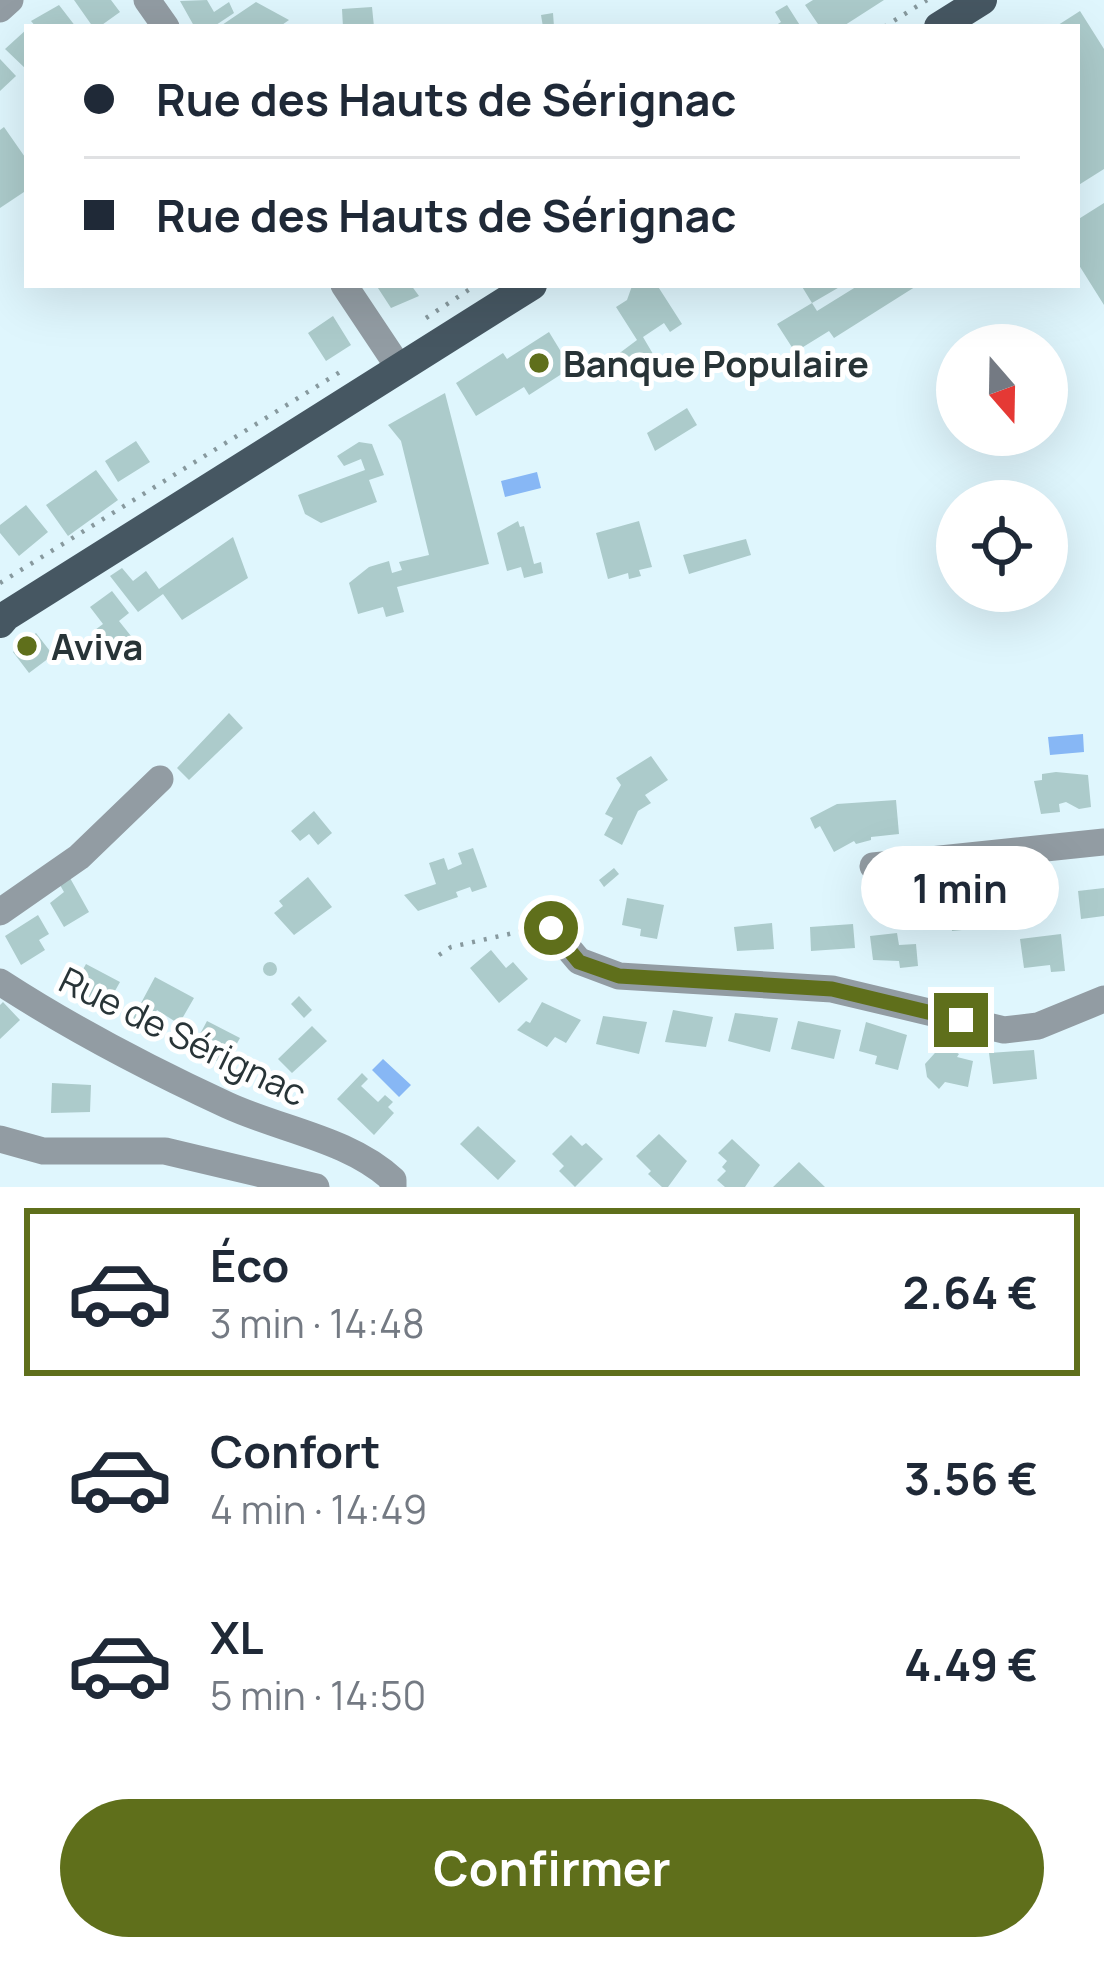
<!DOCTYPE html>
<html lang="fr">
<head>
<meta charset="utf-8">
<style>
  body { margin:0; font-family:Manrope,sans-serif; background:#f6f6f7; color:#1f2937; height:100vh; display:flex; flex-direction:column; font-size:45px; white-space:nowrap }
  * { box-sizing:border-box; margin:0 }
  p { font-size:39px; color:#747a83 }
  .icon { flex:none; width:66px; height:66px; fill:none; stroke:currentColor; stroke-width:2; stroke-linecap:round; stroke-linejoin:round }
  .map { position:relative; height:1187px; overflow:hidden }
  .drawer { display:flex; flex-direction:column; background:#fff; flex:1 }
  .drawer>* { flex:none }
  .guide { position:absolute; left:24px; top:24px; width:1056px; height:264px; border-radius:0px; box-shadow:0 12px 48px #0002; display:grid; align-content:center; height:264px; padding:0 60px; background:#fff }
  .needle { width:78px; rotate:160deg }
  .buttons { position:absolute; left:936px; top:324px; display:grid; gap:24px }
  .buttons a { display:grid; place-items:center; width:132px; height:132px; border-radius:50%; background:#fff; box-shadow:0 12px 48px #0002; font-size:60px }
  .end { position:absolute; width:54px; height:54px; margin:-27px; border:15px solid #5f6f1b; background:#fff; box-shadow:0 0 0 6px #fff }
  .from { border-radius:50% }
  .bubble { position:absolute; height:84px; border-radius:42px; background:#fff; box-shadow:0 12px 48px #0002; font-size:39px; font-weight:700; line-height:84px; text-align:center }
  .guide b { display:flex; align-items:center; gap:42px; height:114px; font-size:45px }
  .guide b+b { border-top:3px solid #e0e1e3 }
  .guide i { width:30px; height:30px; background:#1f2937 }
  ul { padding:21px 0 0; list-style:none }
  li { display:flex; align-items:center; gap:36px; height:168px; margin:0 24px 18px; padding:0 36px; border:6px solid transparent; border-radius:0px }
  li div { flex:1 }
  li b { display:block; font-size:45px }
  li em { font-style:normal; font-weight:700 }
  li.on { border-color:#5f6f1b }
  li>.icon { width:108px; height:108px; stroke-width:1.5 }
  .button { display:flex; gap:24px; margin-top:auto; padding:24px 60px }
  .button a { flex:1; height:138px; border-radius:72px; background:#5f6f1b; color:#fff; font-size:48px; font-weight:700; line-height:138px; text-align:center }
  .map>svg:first-child { display:block }
  .water { fill:#87b7f5 }
  .building { fill:#accbcb }
  .lines { fill:none; stroke-linecap:round; stroke-linejoin:round }
  .path { stroke:#87999e; stroke-width:4.5; stroke-dasharray:3 9; stroke-linecap:butt }
  .minor { stroke:#929ca3; stroke-width:27 }
  .primary { stroke:#465762; stroke-width:30 }
  .route { stroke:#5f6f1b; stroke-width:15 }
  .poi-dot { fill:#5f6f1b; stroke:#fff; stroke-width:4.5 }
  .labels { text-anchor:middle; dominant-baseline:central; stroke-width:10; stroke-linejoin:round; paint-order:stroke }
  .poi-label { font-size:36px; font-weight:bold; fill:#283437; stroke:#fff; text-anchor:start }
  .street-label { font-size:36px; fill:#283437; stroke:#fff }
</style>
</head>
<body>
<div class="map">
<svg width="1104" height="1187" viewBox="0 0 1104 1187">
  <rect width="100%" height="100%" fill="#dff6fd"/>
  <!-- water -->
  <path class="water" d="M537 472 541 488 505 497 501 481Z
    M1083 734 1084 752 1050 755 1048 737Z
    M383 1059 411 1085 399 1097 372 1070Z"/>
  <!-- building -->
  <path class="building" d="M74 0H111L120 12 99 27H93Z
    M207 0 214 12 229 2 234 13 213 27 194 26 180 1Z
    M813 0H884L842 27H820L805 5Z
    M256 2 289 20 279 27H219Z
    M59 5 76 27H36L31 21Z
    M787 5 801 27H773L781 22 775 12Z
    M372 7 374 27H343L342 9Z
    M1080 11 1104 49V169L1077 186V27H1055Z
    M553 13 554 27H543L541 15Z
    M27 29V70L5 49Z
    M0 59 16 76 0 91Z
    M4 127 27 160V190L0 208V130Z
    M1104 203V305L1077 262V220Z
    M376 285H411L419 296 391 308Z
    M657 285 682 324 670 332 664 323 643 337 653 354 623 374 617 355 637 340 616 307 627 300 632 286Z
    M801 285H843L812 303Z
    M859 285H918L834 338 829 331 795 352 777 324 812 303 817 311Z
    M333 316 351 345 326 361 308 333Z
    M549 332 571 368 529 395 524 387 476 416 456 383 503 353 507 359Z
    M445 393 489 564 397 587 404 612 386 617 383 607 358 614 349 583 369 567 389 561 392 573 402 570 399 562 429 555 401 441 388 425Z
    M687 408 697 425 655 451 647 433Z
    M136 441 150 462 118 482 105 461Z
    M359 442 372 444 384 475 369 480 377 502 321 523 305 514 298 495 365 470 361 459 344 466 337 456Z
    M96 470 118 500 68 536 46 505Z
    M26 505 48 532 19 556 0 533V525Z
    M518 521 520 527 524 526 534 564 541 562 543 573 524 578 521 567 507 571 497 533Z
    M639 521 652 567 639 570 641 576 629 579 628 573 608 579 596 533Z
    M233 537 248 578 182 620 163 594 138 612 110 576 122 568 133 581 146 571 159 589Z
    M746 539 751 555 689 574 683 555Z
    M112 591 129 613 119 621 131 636 111 652 95 630 103 624 90 607Z
    M36 633 53 655 29 673 13 652Z
    M229 713 243 728 189 780 177 768Z
    M651 756 668 780 645 795 651 803 638 811 622 845 604 835 613 818 605 814 621 785 616 778Z
    M1056 772 1088 775 1091 807 1079 809 1066 802 1059 804 1060 812 1041 814 1034 781 1042 780V774Z
    M896 800 899 834 871 837V840L856 844 854 841 834 852 820 826 815 829 810 818 837 804Z
    M314 811 332 833 318 845 309 834 300 841 291 831Z
    M473 848 487 887 472 892 470 887 456 892 458 897 418 911 404 895 436 884 429 863 444 858 448 870 462 864 458 853Z
    M614 868 619 874 604 887 599 880Z
    M308 877 332 907 294 935 274 913 283 906 279 901Z
    M70 878 89 912 64 927 50 903 64 892 60 885Z
    M1104 888V916L1081 919 1078 891Z
    M627 898 664 905 657 939 640 936 641 929 622 925Z
    M963 899 964 904 990 901 992 927 952 931 950 900Z
    M38 915 49 934 39 940 45 950 21 965 5 936Z
    M772 923 774 949 737 951 734 927Z
    M853 924 855 948 811 951 810 927Z
    M897 933 899 945 916 944 918 966 900 968 899 961 873 960 870 936Z
    M1061 934 1065 971 1051 972 1050 965 1024 968 1020 939Z
    M491 950 506 968 513 962 528 979 499 1003 470 968Z
    M263 969a7 7 0 1 1 14 0a7 7 0 1 1-14 0Z
    M86 964 120 982 106 1007 72 989Z
    M155 977 194 998 179 1024 157 1010 147 1026 133 1018Z
    M299 996 312 1010 304 1018 291 1004Z
    M3 1002 20 1020 0 1039V1005Z
    M542 1002 581 1020 566 1043 555 1037 547 1047 517 1030 526 1021 530 1023Z
    M673 1010 713 1017 706 1047 665 1042Z
    M735 1013 778 1018 770 1052 728 1041Z
    M603 1016 647 1022 639 1054 596 1044Z
    M207 1021 240 1038 225 1065 192 1049Z
    M798 1021 841 1030 834 1059 791 1049Z
    M866 1022 907 1035 898 1070 875 1064 877 1056 859 1051Z
    M312 1026 327 1041 292 1073 278 1059Z
    M943 1044 959 1054 957 1057 973 1061 968 1087 945 1082 939 1089 927 1077 925 1064Z
    M1034 1050 1037 1079 993 1084 989 1053Z
    M362 1073 368 1079 361 1086 378 1102 385 1095 393 1102 388 1107 394 1113 374 1135 337 1099Z
    M52 1083 91 1085 90 1112 51 1113Z
    M478 1126 516 1161 498 1180 460 1144Z
    M659 1134 687 1161 668 1187H662L648 1174 651 1171 636 1156Z
    M571 1135 582 1146 586 1143 603 1159 575 1187 559 1171 564 1166 552 1154Z
    M732 1139 760 1165 745 1187H725L717 1180 726 1171 722 1167 727 1161 718 1153Z
    M799 1162 825 1187H773Z"/>
  <g class="lines">
    <!-- path -->
    <path class="path" d="M884 27 927 0
      M426 318 476 285
      M0 583 340 372
      M439 955 451 947 527 930"/>
    <!-- minor -->
    <path class="minor" d="M147 0 166 27
      M0 9 10 0
      M344 285 400 369
      M873 866 1104 842
      M0 912 79 857 160 779
      M551 928 579 961 619 976 832 989 1004 1030 1038 1026 1104 999
      M0 982C71 1028 149 1069 227 1105 281 1130 349 1139 393 1180V1187
      M0 1139 43 1151H165L316 1187"/>
    <!-- primary -->
    <path class="primary" d="M939 27 982 0
      M0 623 6 616 532 285"/>
  </g>
  <g class="lines">
    <!-- route -->
    <path class="route" d="M551 928 579 962 619 976 832 989 961 1020"/>
  </g>
  <!-- markers -->
  <g class="poi-dot">
    <circle cx="539" cy="363" r="12"/>
    <circle cx="27" cy="646" r="12"/>
  </g>
  <g class="labels">
    <!-- poi labels -->
    <g class="poi-label">
      <text x="563" y="363">Banque Populaire</text>
      <text x="51" y="646">Aviva</text>
    </g>
    <!-- street labels -->
    <g class="street-label">
      <text transform="translate(183 1036) rotate(26)">Rue de Sérignac</text>
    </g>
  </g>
</svg>
<div class="buttons">
<a><svg class="needle" viewBox="-14 -14 28 28"><path d="M0-13l5 13h-10z" fill="#e53935"/><path d="M0 13l5-13h-10z" fill="#747a83"/></svg></a>
<a><svg class="icon" aria-label="locate" viewBox="0 0 24 24"><circle cx="12" cy="12" r="6"/><path d="M12 2v4M12 18v4M2 12h4M18 12h4"/></svg></a>
</div>
<i class="end from" style="left:551px;top:928px"></i>
<i class="end" style="left:961px;top:1020px"></i>
<div class="bubble" style="left:861px;top:846px;width:198px">1 min</div>
<div class="guide">
<b><i class="from"></i>Rue des Hauts de Sérignac</b>
<b><i></i>Rue des Hauts de Sérignac</b>
</div>
</div>
<section class="drawer">
<ul>
<li class="on"><svg class="icon" aria-label="car" viewBox="0 0 24 24"><path d="M5 17H2v-5l4-1 3-4h7l3 4 3 1v5h-3M9 17h6M6 11h13"/><circle cx="7" cy="17" r="2"/><circle cx="17" cy="17" r="2"/></svg><div><b>Éco</b><p>3 min · 14:48</p></div><em>2.64 €</em></li>
<li><svg class="icon" aria-label="car" viewBox="0 0 24 24"><path d="M5 17H2v-5l4-1 3-4h7l3 4 3 1v5h-3M9 17h6M6 11h13"/><circle cx="7" cy="17" r="2"/><circle cx="17" cy="17" r="2"/></svg><div><b>Confort</b><p>4 min · 14:49</p></div><em>3.56 €</em></li>
<li><svg class="icon" aria-label="car" viewBox="0 0 24 24"><path d="M5 17H2v-5l4-1 3-4h7l3 4 3 1v5h-3M9 17h6M6 11h13"/><circle cx="7" cy="17" r="2"/><circle cx="17" cy="17" r="2"/></svg><div><b>XL</b><p>5 min · 14:50</p></div><em>4.49 €</em></li>
</ul>
<div class="button"><a>Confirmer</a></div>
</section>
</body>
</html>
